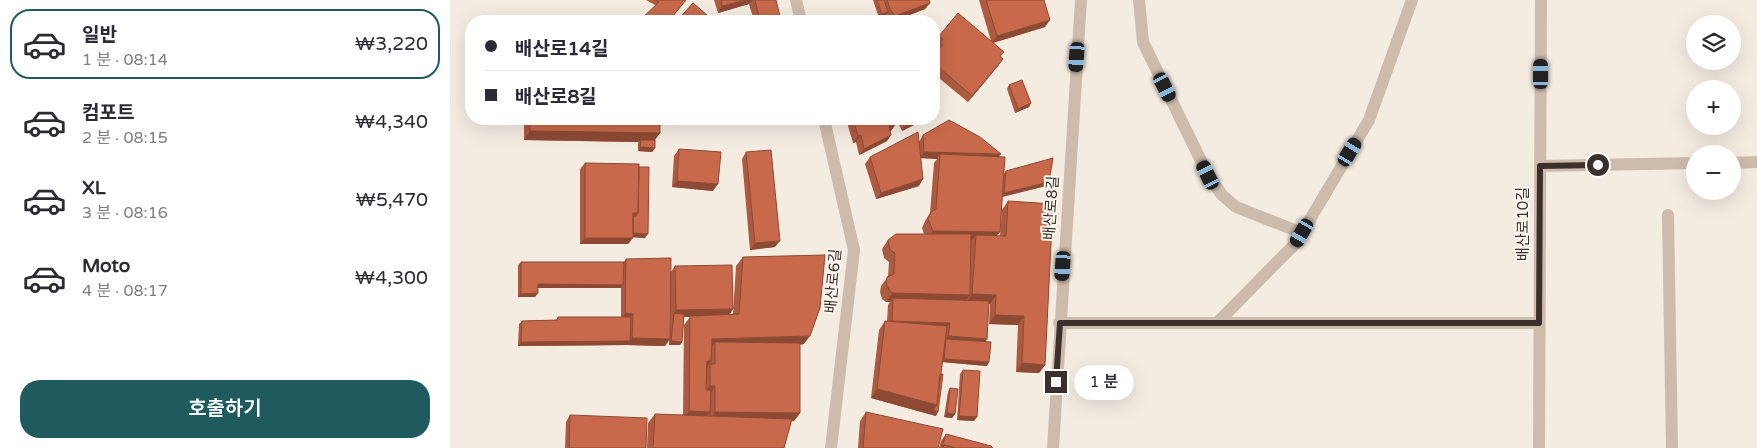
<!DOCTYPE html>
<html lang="ko">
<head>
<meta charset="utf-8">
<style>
  body { margin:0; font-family:"Varela Round","Noto Sans KR",sans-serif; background:#f7f7f7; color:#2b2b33; height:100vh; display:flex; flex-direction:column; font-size:19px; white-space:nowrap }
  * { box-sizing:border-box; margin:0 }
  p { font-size:16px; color:#7c7c81 }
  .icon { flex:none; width:28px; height:28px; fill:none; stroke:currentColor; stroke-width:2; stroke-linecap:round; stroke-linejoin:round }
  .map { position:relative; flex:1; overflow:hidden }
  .sheet { display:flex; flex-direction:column; background:#fff; width:450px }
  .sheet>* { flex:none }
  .top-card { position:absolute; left:15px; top:15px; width:475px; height:110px; border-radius:20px; box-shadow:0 5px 20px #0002; display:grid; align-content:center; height:110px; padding:0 20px; background:#fff }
  .controls { position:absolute; left:1236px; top:15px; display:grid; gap:10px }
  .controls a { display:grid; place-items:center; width:55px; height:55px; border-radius:50%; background:#fff; box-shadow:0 5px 20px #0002; font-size:25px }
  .end { position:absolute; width:22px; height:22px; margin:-11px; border:6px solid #3b302b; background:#fff; box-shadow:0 0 0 2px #fff }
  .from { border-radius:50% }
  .bubble { position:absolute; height:35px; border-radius:18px; background:#fff; box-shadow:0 5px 20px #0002; font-size:16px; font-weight:600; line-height:35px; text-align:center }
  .car { position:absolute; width:15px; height:30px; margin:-15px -8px; border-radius:6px; box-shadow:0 0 4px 1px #0007; background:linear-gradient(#222 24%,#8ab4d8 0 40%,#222 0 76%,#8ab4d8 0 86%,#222 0) }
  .top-card b { display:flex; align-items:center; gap:18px; height:48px; font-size:19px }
  .top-card b+b { border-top:1px solid #e1e1e2 }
  .top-card i { width:12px; height:12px; background:#2b2b33 }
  ul { padding:9px 0 0; list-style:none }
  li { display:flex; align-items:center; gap:15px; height:70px; margin:0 10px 8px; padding:0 10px; border:2px solid transparent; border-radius:20px }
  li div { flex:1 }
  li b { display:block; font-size:19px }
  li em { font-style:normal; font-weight:600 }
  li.current { border-color:#1f5a5e }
  li>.icon { width:45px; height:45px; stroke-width:1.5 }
  .cta { display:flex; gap:10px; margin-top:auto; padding:10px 20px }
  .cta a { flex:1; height:58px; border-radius:20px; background:#1f5a5e; color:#fff; font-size:20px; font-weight:600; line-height:58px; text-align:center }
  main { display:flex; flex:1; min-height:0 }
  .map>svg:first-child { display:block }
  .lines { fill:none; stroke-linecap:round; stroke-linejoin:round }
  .street { stroke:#cdbbac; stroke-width:12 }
  .wall { fill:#ac5a40; fill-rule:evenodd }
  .shaded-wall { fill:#8c4a34 }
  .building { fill:#c8694b; stroke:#8c4a34 }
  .route { stroke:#3b302b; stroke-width:6 }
  .labels { text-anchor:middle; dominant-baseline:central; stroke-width:4; stroke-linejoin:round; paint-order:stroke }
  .street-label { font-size:15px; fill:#3b302b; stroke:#fbf5ee }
</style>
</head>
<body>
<main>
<section class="sheet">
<ul>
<li class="current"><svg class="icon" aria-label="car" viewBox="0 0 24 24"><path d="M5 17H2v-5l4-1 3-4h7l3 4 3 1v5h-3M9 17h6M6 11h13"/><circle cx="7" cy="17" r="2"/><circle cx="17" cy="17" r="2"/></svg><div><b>일반</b><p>1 분 · 08:14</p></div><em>₩3,220</em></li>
<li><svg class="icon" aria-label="car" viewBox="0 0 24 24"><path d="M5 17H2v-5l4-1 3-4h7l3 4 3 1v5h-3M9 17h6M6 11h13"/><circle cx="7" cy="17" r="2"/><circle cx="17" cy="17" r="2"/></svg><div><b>컴포트</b><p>2 분 · 08:15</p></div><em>₩4,340</em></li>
<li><svg class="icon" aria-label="car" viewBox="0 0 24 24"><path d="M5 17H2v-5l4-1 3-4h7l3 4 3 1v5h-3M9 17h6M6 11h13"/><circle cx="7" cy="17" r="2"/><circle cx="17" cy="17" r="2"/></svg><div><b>XL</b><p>3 분 · 08:16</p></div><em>₩5,470</em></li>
<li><svg class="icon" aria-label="car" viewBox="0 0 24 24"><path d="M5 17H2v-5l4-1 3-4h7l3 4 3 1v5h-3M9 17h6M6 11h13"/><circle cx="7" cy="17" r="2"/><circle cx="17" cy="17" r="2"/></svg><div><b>Moto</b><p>4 분 · 08:17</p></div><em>₩4,300</em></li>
</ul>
<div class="cta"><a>호출하기</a></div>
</section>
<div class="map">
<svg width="1307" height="448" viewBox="0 0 1307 448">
  <rect width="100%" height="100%" fill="#f4ebe1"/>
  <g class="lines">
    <!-- street -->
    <path class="street" d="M346 0 351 21
      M689 0 693 42 758 175 772 195 786 207 852 233
      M374 119 404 250 381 448
      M1282 163 1307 162
      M1090 166 1245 163
      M1218 215 1222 448
      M609 323H1089
      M767 323 846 243 919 120 962 0
      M603 448 631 0
      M1089 448 1091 0"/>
  </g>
  <!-- wall -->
  <path class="wall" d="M196 0H236L205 5Z
    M264 0H326L331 21H304L299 4 268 13Z
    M423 0H479L480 3 475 9 444 21H440L436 15 429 18Z
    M529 0H594L595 27 543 43 550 57 553 59 548 66 518 102 484 74V51L486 53 488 51 485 49 488 46 484 42 489 36 541 41Z
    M559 85 581 103 579 107 565 113 557 89Z
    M74 119H210V133L205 140V148L202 152 188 151V143L189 142 74 140Z
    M396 119H444L446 124 440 131 441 135 437 141 409 155 406 142 403 143Z
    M446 119H472L470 122 452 131Z
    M473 135 549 157 554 174 556 171 599 182 596 186 552 197 550 232 546 236H550L552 210 558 201 595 365 589 373 566 372 568 325 539 324 540 304H538L537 339 535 342 539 362 537 366 492 362 486 416 421 398 429 330 435 321H437L438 305 440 302H436L432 299 430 292 431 286 438 277 439 262 434 258 432 249 438 240 474 234 472 228 475 221 480 213 484 163 487 159 471 158 469 186 426 199 415 164 420 157 469 142Z
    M229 149 263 191 222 187 224 156Z
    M296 152 325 247 300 250 292 159Z
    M135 163 195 238 183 237 178 244H130V169Z
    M293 257 354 344 350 345V413L344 421H341L334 448H197L198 423 205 414 233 415 234 325 240 317H234L232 342 230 345H219V340L215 346 177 345 68 346 69 324 72 321 106 320 108 317H171V288H88V293L85 297H68V265L71 262H174L176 259 221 272 225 266 280 314H283L286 266ZM221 293V317L220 332Z
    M513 370 524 421 507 420 510 374Z
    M500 388 505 414 502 418 494 417 498 392Z
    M416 412 488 448H408L410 421Z
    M120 415 196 448H115L116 422Z
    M496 434 543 448H489L491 441Z"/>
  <!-- shaded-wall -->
  <path class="shaded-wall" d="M296 0H303L299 4 268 13 272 6Z
    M480 3 475 9 444 21H442L445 16Z
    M438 12 436 15 429 18 432 14Z
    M600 20 595 27 542 43 547 36Z
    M553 59 548 66 518 102 522 96Z
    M581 103 579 107 565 113 568 109Z
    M467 119H472L470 122 452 131 456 124Z
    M446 124 441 131 434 133 439 126Z
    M80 131 210 133 203 142 191 140 189 142 74 140Z
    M411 135 406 142 403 143 408 136Z
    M441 135 437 141 409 155 414 149Z
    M190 147 205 148 202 152 188 151Z
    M474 152 551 154 546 160 490 154 487 159 469 158Z
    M473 179 469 186 426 199 431 193Z
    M227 181 268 184 263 191 222 187Z
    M599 182 596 186 551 197 554 193Z
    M183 213H188L183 220Z
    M483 231 550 232 543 240 526 235 522 240H477Z
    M181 233 198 234 195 238 178 237Z
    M135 238H183L178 244H130Z
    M330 241 325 247 300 250 305 243Z
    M88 284 173 285 171 288H86Z
    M88 293 85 297H68L71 294Z
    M443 293 520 295 514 304 443 298 440 302H436Z
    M522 294 546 295 540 304 516 303Z
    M283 309 279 316 223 317 224 313 226 310Z
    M175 313 183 314 178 321 171 320Z
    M545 315 574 316 568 325 539 324Z
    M442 321 500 323 495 329 437 327Z
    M360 336 354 344 265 348V342L261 348 262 339Z
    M498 336 537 339 533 345 496 339Z
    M182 338 220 339 215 346 177 345 68 346 71 342 180 341Z
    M221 341 232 342 230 345H219Z
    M494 359 539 362 537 366 492 362Z
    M257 361H261L255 370Z
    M572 363 595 365 589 373 566 372Z
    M260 386H265L259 395H253Z
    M427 389 487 405 488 412 486 416 421 398Z
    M239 411 260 412 254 421 233 420Z
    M265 412 350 413 344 421H259Z
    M497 413 505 414 502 418 494 417Z
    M509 416 527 417 524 421 507 420Z"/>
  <!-- building -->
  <path class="building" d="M205 0H236L219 21H189L209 2Z
    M271 0H296L272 6Z
    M305 0H326L331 21H310Z
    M427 0H434L438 12 432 14Z
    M437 0H479L480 3 445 16 440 9Z
    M536 0H594L600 20 547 36Z
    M243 3 264 21H227Z
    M508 13 554 52 550 56 553 59 522 96 484 63V51L486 53 493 45 490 43 493 39 489 36Z
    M572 80 581 103 568 109 559 85Z
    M80 119H210V133L80 131Z
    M403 119H444L446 124 439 126 441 135 414 149 411 135 408 136Z
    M454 119H467L456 124Z
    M499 120 530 137 551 154 474 152 473 135Z
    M468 132 473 179 431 193 420 157Z
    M191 140H205V148L190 147Z
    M229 149 271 152 268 184 227 181Z
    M321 150 330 241 305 243 296 152Z
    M490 154 555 157 550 232 483 231 478 219 481 212 486 209Z
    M603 158 599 182 554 193 556 171Z
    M135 163 189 164 188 213H183V238H135Z
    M189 167H199L198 234 183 233V216H186L188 213Z
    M558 201 603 204 595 365 572 363 574 316 545 315 546 295 522 294 526 235 556 236Z
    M446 234H521L520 295 443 293 439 290 436 283 437 277 444 274 445 253 440 250 438 240Z
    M375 255 370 308 360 336 262 339 261 361H257L256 390H261L260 412 239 411 240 316 289 314 293 257Z
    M221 258 220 339 182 338 183 314 175 313 176 259Z
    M71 262H174L173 285 88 284V293L71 294Z
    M282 265 283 309 226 310 225 266Z
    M443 298 539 301 537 339 498 336 500 323 442 321Z
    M224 313 234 314 232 342 221 341Z
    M108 317H181L180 341 71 342 72 321 108 320Z
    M435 321 497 326 487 405 427 389Z
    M496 339 541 342 539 362 494 359Z
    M265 342 350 343V413L265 412V386H260V364H265Z
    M513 370 530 371 527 417 509 416Z
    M490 374H493L488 412 483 410 487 405Z
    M500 388 508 389 505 414 497 413Z
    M416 412 493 429 488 448H413Z
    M205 414 342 419 334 448H203Z
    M120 415 197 418 196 448H119Z
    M496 434 541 446 543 448H506L494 445 492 447Z
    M494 445 506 448H493Z"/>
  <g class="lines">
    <!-- route -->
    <path class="route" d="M606 382 610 323H1089L1090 166 1148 165"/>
  </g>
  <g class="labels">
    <!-- street labels -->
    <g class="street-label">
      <text transform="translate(601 208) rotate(-86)">배산로8길</text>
      <text transform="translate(1073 224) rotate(-90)">배산로10길</text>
      <text transform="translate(383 281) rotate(-85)">배산로6길</text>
    </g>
  </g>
</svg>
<div class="controls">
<a><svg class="icon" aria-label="layers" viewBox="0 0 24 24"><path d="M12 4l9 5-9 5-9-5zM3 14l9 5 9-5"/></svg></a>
<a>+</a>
<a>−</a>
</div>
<i class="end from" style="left:1148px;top:165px"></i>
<i class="end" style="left:606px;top:382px"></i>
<div class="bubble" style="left:624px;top:365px;width:60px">1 분</div>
<i class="car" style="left:627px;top:57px;rotate:184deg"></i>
<i class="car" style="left:1091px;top:74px;rotate:0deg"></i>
<i class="car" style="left:715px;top:87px;rotate:154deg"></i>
<i class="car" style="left:900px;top:152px;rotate:31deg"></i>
<i class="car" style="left:758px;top:175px;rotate:334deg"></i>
<i class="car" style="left:852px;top:233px;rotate:210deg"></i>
<i class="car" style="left:613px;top:266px;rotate:184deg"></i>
<div class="top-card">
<b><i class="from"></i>배산로14길</b>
<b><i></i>배산로8길</b>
</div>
</div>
</main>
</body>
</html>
